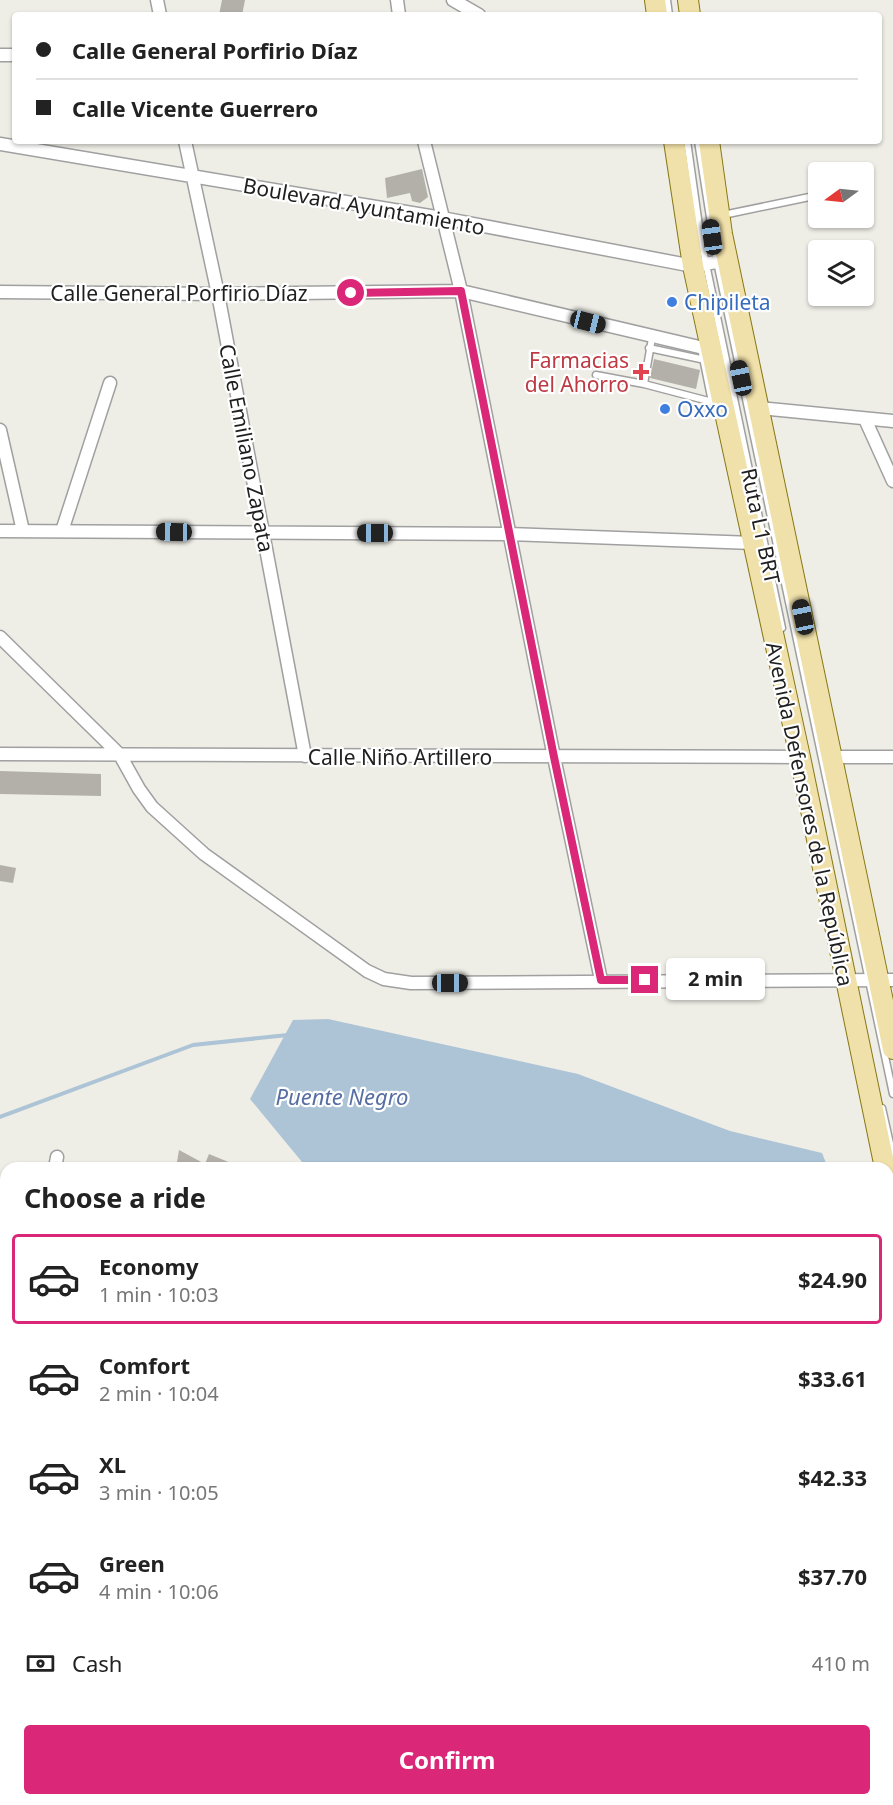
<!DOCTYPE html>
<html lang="en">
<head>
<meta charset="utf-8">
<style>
  body { margin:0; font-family:"Noto Sans",sans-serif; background:#f2f2f2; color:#222; height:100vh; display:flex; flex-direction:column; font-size:22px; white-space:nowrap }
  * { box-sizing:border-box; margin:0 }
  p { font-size:20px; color:#767676 }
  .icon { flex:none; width:33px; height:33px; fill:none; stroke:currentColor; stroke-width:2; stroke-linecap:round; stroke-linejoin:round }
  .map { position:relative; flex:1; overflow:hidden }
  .details { position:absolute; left:0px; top:1162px; width:894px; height:644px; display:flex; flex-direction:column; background:#fff; border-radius:18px 18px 0 0; box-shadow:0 2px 4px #0004 }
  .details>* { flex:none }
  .top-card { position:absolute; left:12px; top:12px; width:870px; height:132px; border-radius:6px; box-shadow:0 2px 4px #0004; display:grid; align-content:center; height:132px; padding:0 24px; background:#fff }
  .needle { width:39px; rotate:255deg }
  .fabs { position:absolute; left:808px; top:162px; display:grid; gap:12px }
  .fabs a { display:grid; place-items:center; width:66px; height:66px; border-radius:6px; background:#fff; box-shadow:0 2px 4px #0004; font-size:30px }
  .end { position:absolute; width:27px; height:27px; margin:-14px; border:8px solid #db2777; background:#fff; box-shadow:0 0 0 3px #fff }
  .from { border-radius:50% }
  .bubble { position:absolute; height:42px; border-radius:6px; background:#fff; box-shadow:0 2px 4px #0004; font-size:20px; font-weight:700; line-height:42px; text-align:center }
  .car { position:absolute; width:18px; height:36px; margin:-18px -9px; border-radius:8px; box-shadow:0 0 4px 2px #0007; background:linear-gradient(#222 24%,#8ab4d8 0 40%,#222 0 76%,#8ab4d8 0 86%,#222 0) }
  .top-card b { display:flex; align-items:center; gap:21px; height:57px; font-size:22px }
  .top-card b+b { border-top:2px solid #e0e0e0 }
  .top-card i { width:15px; height:15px; background:#222 }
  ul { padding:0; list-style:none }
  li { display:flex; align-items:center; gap:18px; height:90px; margin:0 12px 9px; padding:0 12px; border:3px solid transparent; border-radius:6px }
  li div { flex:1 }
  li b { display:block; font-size:22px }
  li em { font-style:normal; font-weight:700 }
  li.selected { border-color:#db2777 }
  li>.icon { width:54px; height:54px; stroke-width:1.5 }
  h2 { padding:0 24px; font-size:27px; line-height:72px }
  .pay { display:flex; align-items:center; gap:15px; height:66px; padding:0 24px; font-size:22px }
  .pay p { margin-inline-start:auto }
  .primary-button { display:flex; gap:12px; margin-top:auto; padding:12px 24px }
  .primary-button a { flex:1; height:69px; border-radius:6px; background:#db2777; color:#fff; font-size:24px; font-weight:700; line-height:69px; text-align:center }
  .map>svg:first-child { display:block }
  .water { fill:#acc4d6 }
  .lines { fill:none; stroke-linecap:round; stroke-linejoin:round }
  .stream { stroke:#acc4d6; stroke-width:4 }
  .building { fill:#b3b0a9 }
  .service-casing { stroke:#a0a0a0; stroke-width:9 }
  .minor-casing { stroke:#a0a0a0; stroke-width:15 }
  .primary-casing { stroke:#877813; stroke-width:22 }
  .service { stroke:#fff; stroke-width:6 }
  .minor { stroke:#fff; stroke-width:12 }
  .primary { stroke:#f0e0a9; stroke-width:20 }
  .route { stroke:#db2777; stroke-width:8 }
  .shop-dot { fill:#3f7fe0; stroke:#fff; stroke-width:2 }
  .health-dot { fill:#e0444e; stroke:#fff; stroke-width:2 }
  .labels { text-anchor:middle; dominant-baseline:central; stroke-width:4.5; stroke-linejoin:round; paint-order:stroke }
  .street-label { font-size:21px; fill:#1f1f1f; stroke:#fff }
  .shop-label { font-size:21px; fill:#366cbe; stroke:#fff; text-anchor:start }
  .health-label { font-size:21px; fill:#be3a42; stroke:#fff; text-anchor:end }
  .water-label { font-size:22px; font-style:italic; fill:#576ea3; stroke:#fff }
</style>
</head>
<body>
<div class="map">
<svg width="893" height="1805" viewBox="0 0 893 1805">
  <rect width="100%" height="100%" fill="#eeede6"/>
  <!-- water -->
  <path class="water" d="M328 1019 578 1074 730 1131 822 1153 828 1168H312L302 1162 250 1099 293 1020Z"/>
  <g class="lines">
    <!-- stream -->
    <path class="stream" d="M0 1117 193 1045 288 1035"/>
  </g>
  <!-- building -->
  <path class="building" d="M222 0H245L242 15H219Z
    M422 169 428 197 420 203 412 201 410 193 387 198 385 178Z
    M654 359 700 370 696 389 650 378Z
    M0 771 101 774V796L0 794Z
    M0 865 16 868 13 883 0 881Z
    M179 1150 205 1164 209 1154 243 1168H176Z"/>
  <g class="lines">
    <!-- service casing -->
    <g class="service-casing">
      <path id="service" d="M667 0 669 15
        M687 141 701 240 782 628
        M698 141 717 262 893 1094
        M723 215 819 195
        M652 338 644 384 720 404
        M649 348 710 361
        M701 348 712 402
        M596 375 644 384
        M882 1108 893 1157"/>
    </g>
    <!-- minor casing -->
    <g class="minor-casing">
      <path id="minor" d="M157 0 160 15
        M397 0 399 15
        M453 0 479 15
        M0 55H15
        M185 141 218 294 305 756
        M424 141 461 291 554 757 601 980
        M0 144 442 218 693 266 728 260
        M0 292 218 294 461 291 712 350
        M759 408 893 421
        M865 419 893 481
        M0 430 23 531
        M0 531 509 534 753 543
        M62 531 110 383
        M0 637 120 755 139 789 152 807 204 854 367 971 384 979 411 983 893 980
        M0 754 800 757
        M832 757H893
        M55 1168 57 1157
        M888 1270H893
        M0 1335 6 1337
        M888 1488 893 1489
        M0 1512 6 1475
        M0 1550 6 1551
        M888 1757 893 1758
        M0 1783 6 1782
        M243 1800V1805
        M40 1805 42 1800
        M340 1805V1800
        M645 1805 646 1800"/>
    </g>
    <!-- primary casing -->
    <g class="primary-casing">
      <path id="primary" d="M655 0 657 15
        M688 0 690 15
        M674 141 693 266 800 757 885 1168
        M709 141 722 234 893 1049
        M888 1182 893 1206"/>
    </g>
    <!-- service -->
    <use href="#service" class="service"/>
    <!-- minor -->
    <use href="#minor" class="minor"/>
    <!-- primary -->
    <use href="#primary" class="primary"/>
  </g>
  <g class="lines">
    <!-- route -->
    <path class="route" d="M351 293 461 291 554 757 601 980H645"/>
  </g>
  <!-- markers -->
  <g class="shop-dot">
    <circle cx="672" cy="302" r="6"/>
    <circle cx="665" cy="409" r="6"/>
  </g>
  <path class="health-dot" d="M638 363h6v6h6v6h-6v6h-6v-6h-6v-6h6z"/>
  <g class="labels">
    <!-- street labels -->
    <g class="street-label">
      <text transform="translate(364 206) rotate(10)">Boulevard Ayuntamiento</text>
      <text x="179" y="293">Calle General Porfirio Díaz</text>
      <text transform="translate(247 448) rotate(79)">Calle Emiliano Zapata</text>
      <text transform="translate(761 526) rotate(78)">Ruta L1 BRT</text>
      <text x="400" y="757">Calle Niño Artillero</text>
      <text transform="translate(810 814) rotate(78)">Avenida Defensores de la República</text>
    </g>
    <!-- shop labels -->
    <g class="shop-label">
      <text x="684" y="302">Chipileta</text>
      <text x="677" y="409">Oxxo</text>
    </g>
    <!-- health labels -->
    <g class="health-label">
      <text x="629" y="360">Farmacias<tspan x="629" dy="24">del Ahorro</tspan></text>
    </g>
    <!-- water labels -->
    <g class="water-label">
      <text x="342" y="1096">Puente Negro</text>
    </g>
  </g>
</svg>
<div class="fabs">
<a><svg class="needle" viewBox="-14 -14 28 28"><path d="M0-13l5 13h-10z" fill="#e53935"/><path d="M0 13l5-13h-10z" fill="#767676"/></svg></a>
<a><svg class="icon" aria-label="layers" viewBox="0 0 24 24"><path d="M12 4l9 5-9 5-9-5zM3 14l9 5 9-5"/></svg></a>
</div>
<i class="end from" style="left:351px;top:293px"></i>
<i class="end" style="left:645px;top:980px"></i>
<div class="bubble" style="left:666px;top:958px;width:99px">2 min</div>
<i class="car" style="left:712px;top:237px;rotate:352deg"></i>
<i class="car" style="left:588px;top:322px;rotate:104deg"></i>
<i class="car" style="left:741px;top:378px;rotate:348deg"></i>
<i class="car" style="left:174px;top:532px;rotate:271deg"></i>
<i class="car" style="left:375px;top:533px;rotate:270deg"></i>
<i class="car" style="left:803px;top:617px;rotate:348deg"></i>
<i class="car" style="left:450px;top:983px;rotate:90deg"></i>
<div class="top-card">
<b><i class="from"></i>Calle General Porfirio Díaz</b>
<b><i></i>Calle Vicente Guerrero</b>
</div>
<section class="details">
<h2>Choose a ride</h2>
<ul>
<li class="selected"><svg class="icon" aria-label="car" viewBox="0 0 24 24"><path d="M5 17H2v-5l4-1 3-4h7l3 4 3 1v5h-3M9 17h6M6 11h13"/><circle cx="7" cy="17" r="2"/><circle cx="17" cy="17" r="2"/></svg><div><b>Economy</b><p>1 min · 10:03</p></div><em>$24.90</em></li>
<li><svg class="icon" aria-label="car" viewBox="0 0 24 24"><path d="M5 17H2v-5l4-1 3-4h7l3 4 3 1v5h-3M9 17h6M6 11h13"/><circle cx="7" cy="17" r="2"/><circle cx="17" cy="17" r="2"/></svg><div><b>Comfort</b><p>2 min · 10:04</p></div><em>$33.61</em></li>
<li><svg class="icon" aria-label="car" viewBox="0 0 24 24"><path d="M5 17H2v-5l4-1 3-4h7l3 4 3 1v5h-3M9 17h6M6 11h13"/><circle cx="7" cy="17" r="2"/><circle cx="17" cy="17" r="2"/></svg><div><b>XL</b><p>3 min · 10:05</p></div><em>$42.33</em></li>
<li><svg class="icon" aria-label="car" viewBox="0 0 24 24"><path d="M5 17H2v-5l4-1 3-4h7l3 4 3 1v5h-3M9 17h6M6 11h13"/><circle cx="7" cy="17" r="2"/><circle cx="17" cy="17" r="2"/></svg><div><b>Green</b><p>4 min · 10:06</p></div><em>$37.70</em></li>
</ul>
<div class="pay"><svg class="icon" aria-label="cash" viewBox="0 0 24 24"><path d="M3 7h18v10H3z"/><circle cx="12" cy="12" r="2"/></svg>Cash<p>410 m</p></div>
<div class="primary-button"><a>Confirm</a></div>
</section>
</div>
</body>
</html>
